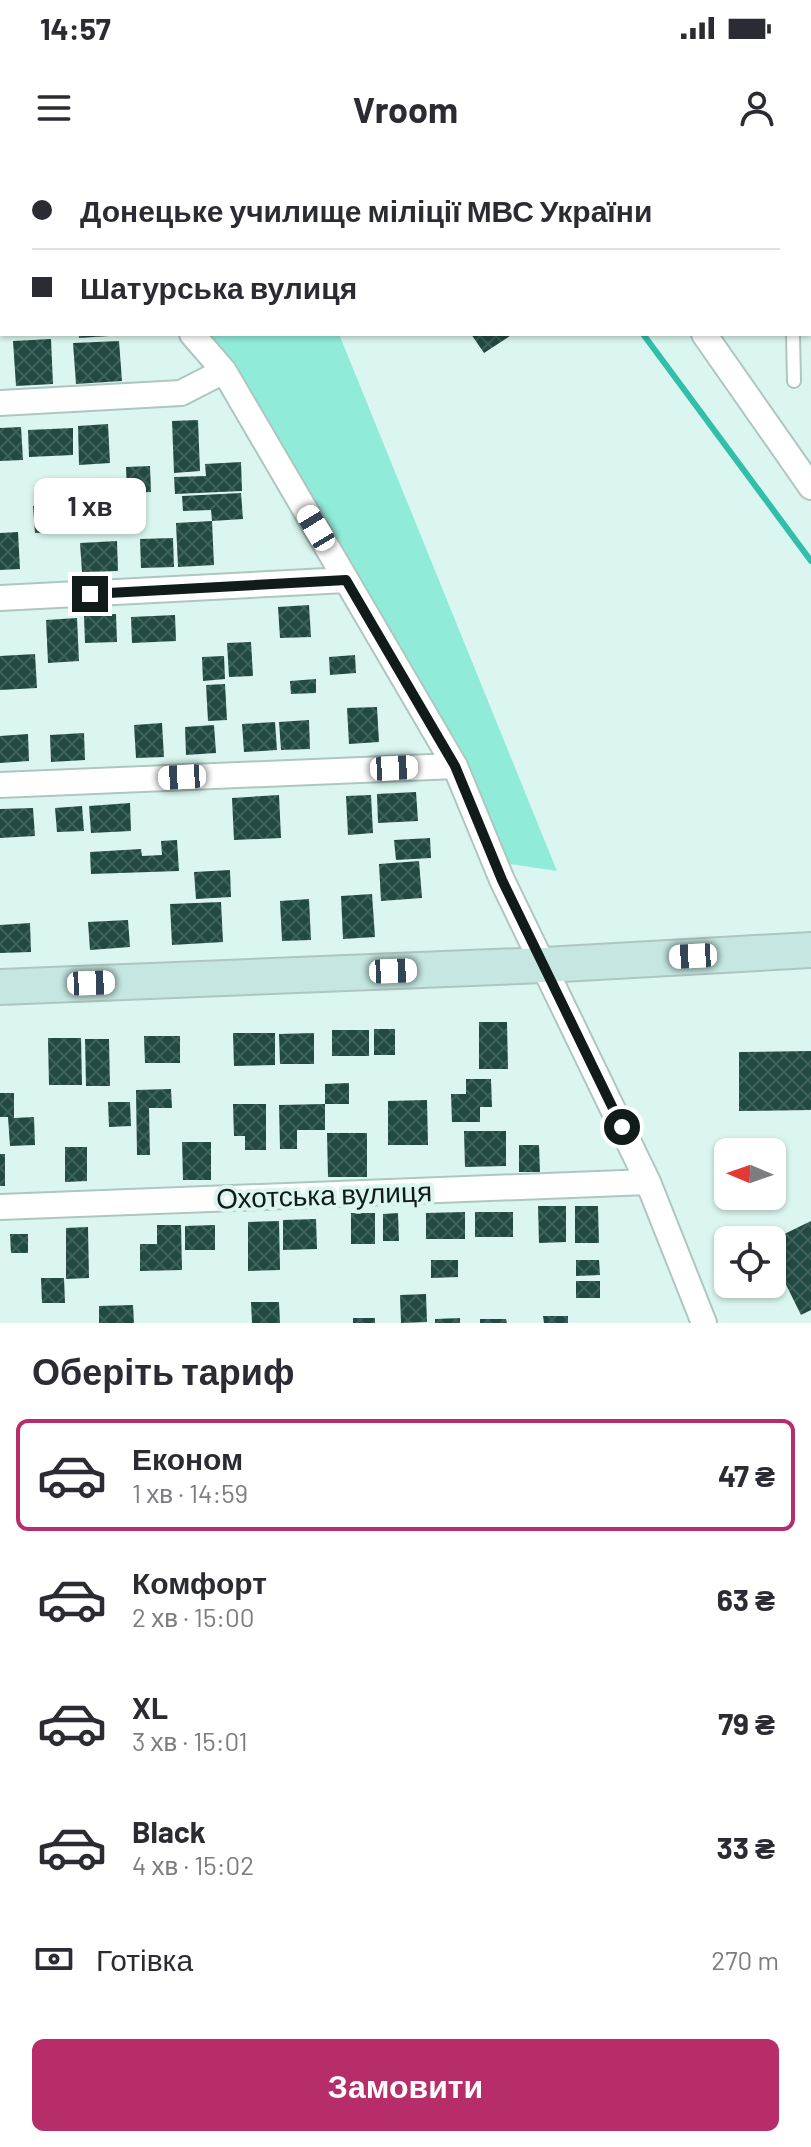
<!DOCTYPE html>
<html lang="uk">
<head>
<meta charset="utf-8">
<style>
  body { margin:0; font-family:Barlow,sans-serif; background:#f2f2f3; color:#2b2b33; height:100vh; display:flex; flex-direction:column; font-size:30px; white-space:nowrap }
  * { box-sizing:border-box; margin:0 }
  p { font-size:26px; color:#7c7c81 }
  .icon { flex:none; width:44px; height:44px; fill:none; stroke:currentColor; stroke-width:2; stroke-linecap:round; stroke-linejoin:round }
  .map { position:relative; height:1163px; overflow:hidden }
  .panel { display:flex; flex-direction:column; background:#fff; flex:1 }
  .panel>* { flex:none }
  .hud { position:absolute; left:0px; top:0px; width:812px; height:176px; box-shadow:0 2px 6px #0004; display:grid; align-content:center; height:176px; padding:0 32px; background:#fff }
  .needle { width:52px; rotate:272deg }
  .tools { position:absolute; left:714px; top:978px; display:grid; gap:16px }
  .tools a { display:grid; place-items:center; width:72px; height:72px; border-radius:12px; background:#fff; box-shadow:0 2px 6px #0004; font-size:40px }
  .end { position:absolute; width:36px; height:36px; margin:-18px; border:10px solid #111b19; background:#fff; box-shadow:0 0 0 4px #fff }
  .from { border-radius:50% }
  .bubble { position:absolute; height:56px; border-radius:12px; background:#fff; box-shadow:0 2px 6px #0004; font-size:26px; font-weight:700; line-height:56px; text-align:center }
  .car { position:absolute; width:24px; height:48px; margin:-24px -12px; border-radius:10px; box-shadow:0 0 6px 2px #0007; background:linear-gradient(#fff 24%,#345 0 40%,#fff 0 76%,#345 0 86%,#fff 0) }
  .hud b { display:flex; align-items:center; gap:28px; height:76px; font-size:30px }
  .hud b+b { border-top:2px solid #e1e1e2 }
  .hud i { width:20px; height:20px; background:#2b2b33 }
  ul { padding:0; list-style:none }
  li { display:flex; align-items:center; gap:24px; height:112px; margin:0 16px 12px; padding:0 16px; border:4px solid transparent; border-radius:12px }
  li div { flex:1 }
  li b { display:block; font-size:30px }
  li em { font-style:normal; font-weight:700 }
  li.current { border-color:#b72d69 }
  li>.icon { width:72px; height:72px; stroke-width:1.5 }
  h2 { padding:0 32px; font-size:36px; line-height:96px }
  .pay { display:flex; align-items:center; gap:20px; height:88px; padding:0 32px; font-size:30px }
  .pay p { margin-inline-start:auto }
  .action { display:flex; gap:16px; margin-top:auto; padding:16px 32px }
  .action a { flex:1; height:92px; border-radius:12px; background:#b72d69; color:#fff; font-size:32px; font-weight:700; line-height:92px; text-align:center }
  .status { display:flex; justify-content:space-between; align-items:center; height:56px; padding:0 40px; background:#fff; direction:ltr }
  .status svg { height:22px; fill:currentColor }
  header { display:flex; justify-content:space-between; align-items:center; height:104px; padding:0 32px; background:#fff; font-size:36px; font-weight:700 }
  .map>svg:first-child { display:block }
  .grass { fill:#90ecd9 }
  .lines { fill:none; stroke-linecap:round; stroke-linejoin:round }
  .stream { stroke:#31bfa9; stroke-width:6 }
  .building { fill:url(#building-cross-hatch) }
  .service-casing { stroke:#adc7c0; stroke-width:16 }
  .minor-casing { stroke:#adc7c0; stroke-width:28 }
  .secondary-casing { stroke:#adc7c0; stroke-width:38 }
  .service { stroke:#fff; stroke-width:12 }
  .minor { stroke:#fff; stroke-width:24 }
  .secondary { stroke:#c5e6e1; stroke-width:34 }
  .route { stroke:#111b19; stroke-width:10 }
  .labels { text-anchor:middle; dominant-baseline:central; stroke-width:8; stroke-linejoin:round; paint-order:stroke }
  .street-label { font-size:28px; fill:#111b19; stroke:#dbf6f0 }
</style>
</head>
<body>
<div class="status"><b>14:57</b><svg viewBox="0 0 49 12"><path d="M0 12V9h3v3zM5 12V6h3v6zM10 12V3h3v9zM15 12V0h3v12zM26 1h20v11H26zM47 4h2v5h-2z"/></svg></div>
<header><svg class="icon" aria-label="menu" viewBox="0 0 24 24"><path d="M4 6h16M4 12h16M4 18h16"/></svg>Vroom<svg class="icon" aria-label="person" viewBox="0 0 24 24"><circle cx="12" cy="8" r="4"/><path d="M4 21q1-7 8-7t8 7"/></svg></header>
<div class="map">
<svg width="811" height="1163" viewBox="0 0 811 1163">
  <defs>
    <pattern id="building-cross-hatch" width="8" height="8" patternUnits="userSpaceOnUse" patternTransform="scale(2)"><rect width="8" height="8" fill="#214a42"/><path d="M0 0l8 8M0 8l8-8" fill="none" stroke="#3f615a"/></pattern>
  </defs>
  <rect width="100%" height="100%" fill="#dbf6f0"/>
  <!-- grass -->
  <path class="grass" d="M72 0H507L504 2H73Z
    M205 174H339L557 711 510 704 234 212Z"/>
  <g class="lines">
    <!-- stream -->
    <path class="stream" d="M514 0 515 2
      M643 174 811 401"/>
  </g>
  <!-- building -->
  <path class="building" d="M79 174H109V176L79 178Z
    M471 174H513L484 193Z
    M51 179 53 224 16 226 13 181Z
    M119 181 122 221 76 224 73 183Z
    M198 260 200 311 174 313 172 261Z
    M108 264 110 303 79 305 78 266Z
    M21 267 23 300 0 301V268Z
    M73 268V295L29 297 28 270Z
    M241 302 242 331 175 334 174 317 206 316 205 304Z
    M150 306 151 332 127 333 126 307Z
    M241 333 243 359 212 361 211 350 183 351 182 336Z
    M55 345 56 372 35 373 33 346Z
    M212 361 214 405 178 407 176 363Z
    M18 372 20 409 0 410V373Z
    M173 378 174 407 141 408 140 379Z
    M117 381 118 411 82 412 80 383Z
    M309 445 311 477 280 478 278 447Z
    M116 454 117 482 85 483 84 456Z
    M175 455 176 481 132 483 131 457Z
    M77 458 79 501 48 503 46 460Z
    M251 482 253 516 229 517 227 483Z
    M35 494 37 528 0 530V496Z
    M355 495 356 513 330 515 329 497Z
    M224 496 225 519 203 521 202 497Z
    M316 519V533L291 534 290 521Z
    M225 524 227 560 208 561 206 525Z
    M377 547 379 582 349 584 347 548Z
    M309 560 310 589 281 590 279 562Z
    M275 562 277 590 244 592 242 564Z
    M162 563 164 597 136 598 134 565Z
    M214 565 216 593 186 595 185 567Z
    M84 573 85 600 51 602 50 575Z
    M28 574 29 601 0 603V576Z
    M416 632 418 661 378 663 377 634Z
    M279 635 281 678 234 680 232 638Z
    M371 635 373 673 348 675 346 636Z
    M130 643 131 671 91 673 89 646Z
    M82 646 84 671 57 672 55 648Z
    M33 648 35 676 0 678V649Z
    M430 678 431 698 396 700 394 680Z
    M177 680 179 711 91 714 90 692 141 689 142 696 162 695 161 681Z
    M419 701 422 738 381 741 379 704Z
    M230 710 231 737 196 739 194 712Z
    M372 734 375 777 343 779 341 736Z
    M309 739 311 780 282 781 280 741Z
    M221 742 223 782 172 785 170 744Z
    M128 760 130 787 90 790 88 762Z
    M30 763 31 792 0 793V765Z
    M479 862H507L508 909H479Z
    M374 869H395V895H374Z
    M332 870H369V896H332Z
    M233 873H275V905L234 906Z
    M314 873V904H280L279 874Z
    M144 876H180V903H145Z
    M48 878H81L82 925H49Z
    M85 879H109L110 926H86Z
    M811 891V950L739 951V892Z
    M466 919H491L492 947H480V962H452L451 934H466Z
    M349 923V944H325V924Z
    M171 929 172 948H149L150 995H137L136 930Z
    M0 933H14V958L34 957 35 985 10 986 8 957H0Z
    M427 940 428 985H388V941Z
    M108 942H130L131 966 109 967Z
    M233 944H266V990H245V976H234Z
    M325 944V970H297V989H280L279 945Z
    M464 971H506V1006L465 1007Z
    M327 973H367V1017H328Z
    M182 982H211V1020H183Z
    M519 985H539L540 1012H519Z
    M65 987H87V1021L65 1022Z
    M0 994H5V1026H0Z
    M538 1046H566V1082L539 1083Z
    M575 1046H598L599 1083H575Z
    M465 1052V1079H426V1053Z
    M475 1052H513V1077H475Z
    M351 1053H375V1084H351Z
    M398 1053 399 1081H383V1054Z
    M316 1059 317 1089 283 1090V1060Z
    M279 1061 280 1110 248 1111V1062Z
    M811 1061V1150L801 1155 772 1096V1080Z
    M157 1065H181L182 1110 140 1111V1084H157Z
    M215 1065V1090H185V1066Z
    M88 1067 89 1118 66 1119V1068Z
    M10 1074H28V1093H11Z
    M431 1100H458V1117L431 1118Z
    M576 1100H599L600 1115 576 1116Z
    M41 1118H64L65 1143H42Z
    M576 1121H600V1138H576Z
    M426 1134 427 1162 401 1163 400 1135Z
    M251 1142H279L280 1163H252Z
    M133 1145 134 1163H99V1146Z
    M543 1156H568V1163H544Z
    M353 1158H375V1163H353Z
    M460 1158V1163H435V1159Z
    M480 1159H506L507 1163H480Z"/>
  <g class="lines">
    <!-- service casing -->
    <g class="service-casing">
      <path id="service" d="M790 0V2
        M650 2 652 0
        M793 174 794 221"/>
    </g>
    <!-- minor casing -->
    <g class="minor-casing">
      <path id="minor" d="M583 0 584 2
        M0 60H2
        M192 174 224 211 455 606 502 720 648 1022 704 1163
        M704 174 811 327
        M0 243 181 233 224 211
        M0 438 346 420
        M0 625 455 606
        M0 1047 648 1022"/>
    </g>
    <!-- secondary casing -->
    <g class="secondary-casing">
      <path id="secondary" d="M0 827 544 805 811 790"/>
    </g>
    <!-- service -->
    <use href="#service" class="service"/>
    <!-- minor -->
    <use href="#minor" class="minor"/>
    <!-- secondary -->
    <use href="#secondary" class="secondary"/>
  </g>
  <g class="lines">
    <!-- route -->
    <path class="route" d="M90 434 346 420 455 606 502 720 622 967"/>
  </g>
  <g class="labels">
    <!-- street labels -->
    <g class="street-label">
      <text transform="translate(324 1034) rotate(-2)">Охотська вулиця</text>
    </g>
  </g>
</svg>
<div class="tools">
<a><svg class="needle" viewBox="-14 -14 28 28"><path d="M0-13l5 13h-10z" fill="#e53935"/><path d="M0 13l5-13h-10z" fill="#7c7c81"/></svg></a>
<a><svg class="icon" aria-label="locate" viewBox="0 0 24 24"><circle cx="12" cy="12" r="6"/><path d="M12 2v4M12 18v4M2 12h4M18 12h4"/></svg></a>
</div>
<i class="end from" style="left:622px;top:967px"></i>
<i class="end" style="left:90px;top:434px"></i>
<div class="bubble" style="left:34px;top:318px;width:112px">1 хв</div>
<i class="car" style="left:316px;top:368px;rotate:329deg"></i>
<i class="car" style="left:394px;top:608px;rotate:87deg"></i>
<i class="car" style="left:182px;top:617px;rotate:267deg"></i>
<i class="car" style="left:693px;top:796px;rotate:267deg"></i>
<i class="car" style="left:393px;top:811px;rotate:88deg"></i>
<i class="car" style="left:91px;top:823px;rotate:88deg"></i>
<div class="hud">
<b><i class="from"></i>Донецьке училище міліції МВС України</b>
<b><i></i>Шатурська вулиця</b>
</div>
</div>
<section class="panel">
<h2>Оберіть тариф</h2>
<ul>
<li class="current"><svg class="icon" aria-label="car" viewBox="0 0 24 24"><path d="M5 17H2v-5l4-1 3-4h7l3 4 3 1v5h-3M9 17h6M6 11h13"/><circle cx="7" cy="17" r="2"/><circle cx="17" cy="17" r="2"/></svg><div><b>Економ</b><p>1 хв · 14:59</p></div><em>47 ₴</em></li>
<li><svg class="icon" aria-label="car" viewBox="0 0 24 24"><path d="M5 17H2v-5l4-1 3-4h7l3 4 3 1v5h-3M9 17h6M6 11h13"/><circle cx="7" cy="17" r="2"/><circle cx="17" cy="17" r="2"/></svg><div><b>Комфорт</b><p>2 хв · 15:00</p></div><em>63 ₴</em></li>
<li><svg class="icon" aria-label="car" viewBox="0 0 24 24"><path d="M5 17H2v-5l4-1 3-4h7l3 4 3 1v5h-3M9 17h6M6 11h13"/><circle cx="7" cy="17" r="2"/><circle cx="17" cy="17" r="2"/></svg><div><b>XL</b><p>3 хв · 15:01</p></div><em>79 ₴</em></li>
<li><svg class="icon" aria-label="car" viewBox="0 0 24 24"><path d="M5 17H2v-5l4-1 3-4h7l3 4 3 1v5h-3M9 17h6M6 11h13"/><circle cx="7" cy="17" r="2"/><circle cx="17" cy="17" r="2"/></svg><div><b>Black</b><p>4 хв · 15:02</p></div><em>33 ₴</em></li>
</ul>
<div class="pay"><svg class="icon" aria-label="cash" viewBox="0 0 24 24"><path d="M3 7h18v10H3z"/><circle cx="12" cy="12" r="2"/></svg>Готівка<p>270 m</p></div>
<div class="action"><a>Замовити</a></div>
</section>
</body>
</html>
